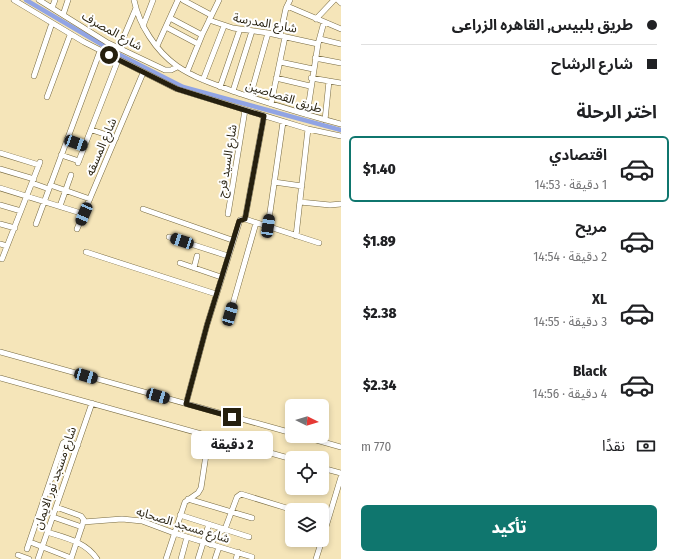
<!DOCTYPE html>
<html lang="ar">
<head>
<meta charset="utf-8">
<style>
  body { margin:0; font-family:"Fira Sans Condensed","Noto Sans Arabic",sans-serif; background:#f6f6f6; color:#202124; direction:rtl; height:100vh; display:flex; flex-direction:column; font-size:15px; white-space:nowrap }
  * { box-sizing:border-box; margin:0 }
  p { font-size:13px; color:#757577 }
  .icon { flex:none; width:22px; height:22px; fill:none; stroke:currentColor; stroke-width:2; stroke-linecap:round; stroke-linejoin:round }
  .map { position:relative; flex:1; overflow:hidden; direction:ltr }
  .details { display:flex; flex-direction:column; background:#fff; width:336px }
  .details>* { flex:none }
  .banner { display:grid; align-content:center; height:88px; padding:0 20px; background:#fff }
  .needle { width:26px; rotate:95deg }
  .buttons { position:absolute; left:285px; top:399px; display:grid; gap:8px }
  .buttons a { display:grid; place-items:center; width:44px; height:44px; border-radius:6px; background:#fff; box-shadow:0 2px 6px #0003; font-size:20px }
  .end { position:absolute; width:18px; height:18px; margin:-9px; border:5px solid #251f0e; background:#fff; box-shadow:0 0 0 2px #fff }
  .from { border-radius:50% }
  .bubble { position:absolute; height:28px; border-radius:6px; background:#fff; box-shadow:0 2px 6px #0003; font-size:13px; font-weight:800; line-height:28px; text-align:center; direction:rtl }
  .car { position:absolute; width:12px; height:24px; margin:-12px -6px; border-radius:5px; box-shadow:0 0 3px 1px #0007; background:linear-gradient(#222 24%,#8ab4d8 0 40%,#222 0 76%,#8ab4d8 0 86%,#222 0) }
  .banner b { display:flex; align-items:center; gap:14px; height:38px; font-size:15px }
  .banner b+b { border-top:1px solid #e0e0e0 }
  .banner i { width:10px; height:10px; background:#202124 }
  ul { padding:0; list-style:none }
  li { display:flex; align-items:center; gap:12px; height:66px; margin:0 8px 6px; padding:0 12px; border:2px solid transparent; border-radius:6px }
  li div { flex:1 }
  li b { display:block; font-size:15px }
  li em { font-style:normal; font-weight:800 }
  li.selected { border-color:#0f766e }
  li>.icon { width:36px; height:36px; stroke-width:1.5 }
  h2 { padding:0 20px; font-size:18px; line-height:48px }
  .pay { display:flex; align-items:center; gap:10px; height:44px; padding:0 20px; font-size:15px }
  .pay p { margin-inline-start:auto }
  .cta { display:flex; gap:8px; margin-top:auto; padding:8px 20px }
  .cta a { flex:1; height:46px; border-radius:6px; background:#0f766e; color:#fff; font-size:16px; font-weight:800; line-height:46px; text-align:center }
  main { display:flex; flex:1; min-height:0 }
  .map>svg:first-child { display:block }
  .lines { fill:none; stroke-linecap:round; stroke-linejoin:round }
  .canal { stroke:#91a4e4; stroke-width:4.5 }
  .minor-casing { stroke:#776a41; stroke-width:6 }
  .minor { stroke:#fff; stroke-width:5 }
  .route { stroke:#251f0e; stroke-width:5 }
  .labels { text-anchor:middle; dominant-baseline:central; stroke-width:4; stroke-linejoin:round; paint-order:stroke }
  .street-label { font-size:12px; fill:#251f0e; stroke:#fff }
</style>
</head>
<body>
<main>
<section class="details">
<div class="banner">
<b><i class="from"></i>طريق بلبيس, القاهره الزراعى</b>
<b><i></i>شارع الرشاح</b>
</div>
<h2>اختر الرحلة</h2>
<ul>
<li class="selected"><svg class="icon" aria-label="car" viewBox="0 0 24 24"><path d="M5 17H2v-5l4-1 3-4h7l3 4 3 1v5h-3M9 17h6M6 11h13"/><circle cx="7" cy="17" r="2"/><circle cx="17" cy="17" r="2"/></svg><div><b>اقتصادي</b><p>1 دقيقة · 14:53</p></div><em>$1.40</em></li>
<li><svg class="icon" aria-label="car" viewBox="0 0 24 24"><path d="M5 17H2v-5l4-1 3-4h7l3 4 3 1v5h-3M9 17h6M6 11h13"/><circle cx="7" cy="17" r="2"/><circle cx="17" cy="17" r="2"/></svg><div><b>مريح</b><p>2 دقيقة · 14:54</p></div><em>$1.89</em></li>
<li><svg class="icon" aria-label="car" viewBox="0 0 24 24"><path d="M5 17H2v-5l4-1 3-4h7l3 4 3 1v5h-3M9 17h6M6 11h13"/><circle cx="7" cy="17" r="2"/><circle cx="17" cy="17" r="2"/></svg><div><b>XL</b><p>3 دقيقة · 14:55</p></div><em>$2.38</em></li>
<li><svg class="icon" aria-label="car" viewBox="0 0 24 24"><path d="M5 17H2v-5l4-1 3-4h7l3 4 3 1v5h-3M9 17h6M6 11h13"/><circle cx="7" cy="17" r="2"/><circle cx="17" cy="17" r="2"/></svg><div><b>Black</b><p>4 دقيقة · 14:56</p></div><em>$2.34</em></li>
</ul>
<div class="pay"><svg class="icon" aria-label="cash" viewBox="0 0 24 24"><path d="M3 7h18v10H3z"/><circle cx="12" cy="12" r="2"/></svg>نقدًا<p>770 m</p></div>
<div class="cta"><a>تأكيد</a></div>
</section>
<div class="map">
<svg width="341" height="559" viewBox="0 0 341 559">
  <rect width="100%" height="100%" fill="#f5e5b9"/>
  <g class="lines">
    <!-- canal -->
    <path class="canal" d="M26 0 118 54 183 87 341 130"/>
    <!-- minor casing -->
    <g class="minor-casing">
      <path id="minor" d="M14 0 84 42 177 89 308 129 341 136
        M39 0 108 43 165 70H171L177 67
        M134 0C139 25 156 51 177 66 196 79 219 86 241 94 274 105 307 115 341 124
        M183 0 211 15
        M338 0 341 3
        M287 6 341 29
        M52 8 55 0
        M63 15 68 0
        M170 18 202 35
        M316 19 334 0
        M209 20 233 28 268 33 318 44
        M143 26 153 0
        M166 27 198 44
        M280 36 286 8 290 0
        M320 39 341 44
        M157 46 178 0
        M119 48 136 8
        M315 58 341 63
        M280 62 313 69
        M187 72 202 35 219 0
        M34 76 52 23
        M276 78 310 86
        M311 78 341 83
        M203 80 224 26
        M220 87 240 29
        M233 91 252 31
        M47 97 70 35
        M250 97 268 33
        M271 104 285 37
        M307 115 318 44 324 22
        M325 120 329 81
        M92 130 116 138
        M67 139 85 146
        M0 153 39 165
        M61 155 79 161
        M78 163 118 60
        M0 169 34 179
        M274 182 302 186
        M32 183 49 189
        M50 185 90 199
        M0 188 84 214
        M300 202 330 205 341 204
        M0 205 21 211
        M60 206 71 175
        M143 209 232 240
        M228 214 245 110
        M245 219 264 116
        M0 224 15 228
        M36 224 100 51
        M268 226 283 122
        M77 229 143 73
        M296 236 308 129
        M169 237 228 256
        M0 244 7 246
        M86 252 216 294
        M2 259 40 162
        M180 263 221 277
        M194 268 197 256
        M230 314 256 223
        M0 352 292 433
        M0 378 292 459
        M186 404 207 325 240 220 245 219 319 243
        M302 436 341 447
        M322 468 341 473
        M188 499 252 518
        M56 507 81 516 84 520 71 559
        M180 515 249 537
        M53 517 82 527
        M83 522 122 519 142 521 174 533 252 557
        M47 532C66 538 86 542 97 559
        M322 540 341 477
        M30 542 71 558
        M211 545 216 534 225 529 237 497 241 494 293 510
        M27 549 63 443 66 441 78 445
        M18 555 29 559
        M38 559 92 403
        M166 559 185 502 198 493 201 488 209 435
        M181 559 187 537
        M198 559 209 524
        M215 559 219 547
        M236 559 238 552
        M316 559 322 540"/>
    </g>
    <!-- minor -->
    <use href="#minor" class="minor"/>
  </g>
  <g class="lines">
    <!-- route -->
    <path class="route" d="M109 55 177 89 264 116 245 219 239 221 207 325 186 404 232 417"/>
  </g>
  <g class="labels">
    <!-- street labels -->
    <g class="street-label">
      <text transform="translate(265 23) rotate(10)">شارع المدرسة</text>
      <text transform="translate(112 31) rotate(29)">شارع المصرف</text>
      <text transform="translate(284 97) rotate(18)">طريق القصاصين</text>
      <text transform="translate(101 147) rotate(-67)">شارع المسقه</text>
      <text transform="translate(227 161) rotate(-81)">شارع السيد فرج</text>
      <text transform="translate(55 478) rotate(-71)">شارع مسجد نور الايمان</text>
      <text transform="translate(183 525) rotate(17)">شارع مسجد الصحابه</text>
    </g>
  </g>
</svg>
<div class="buttons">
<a><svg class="needle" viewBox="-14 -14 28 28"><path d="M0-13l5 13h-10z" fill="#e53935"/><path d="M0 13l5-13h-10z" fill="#757577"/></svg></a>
<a><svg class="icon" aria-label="locate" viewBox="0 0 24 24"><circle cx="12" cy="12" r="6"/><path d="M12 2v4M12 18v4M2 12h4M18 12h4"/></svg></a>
<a><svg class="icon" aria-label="layers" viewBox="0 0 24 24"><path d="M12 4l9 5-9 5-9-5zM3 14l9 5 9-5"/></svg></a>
</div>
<i class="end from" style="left:109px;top:55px"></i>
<i class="end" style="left:232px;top:417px"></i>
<div class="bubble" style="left:191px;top:431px;width:82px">2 دقيقة</div>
<i class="car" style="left:76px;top:143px;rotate:110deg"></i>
<i class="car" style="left:84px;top:214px;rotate:203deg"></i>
<i class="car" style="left:268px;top:226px;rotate:8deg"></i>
<i class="car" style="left:182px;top:241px;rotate:288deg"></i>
<i class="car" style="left:230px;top:314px;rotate:16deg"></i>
<i class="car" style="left:86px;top:376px;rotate:106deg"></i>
<i class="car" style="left:158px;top:396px;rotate:106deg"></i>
</div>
</main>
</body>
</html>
